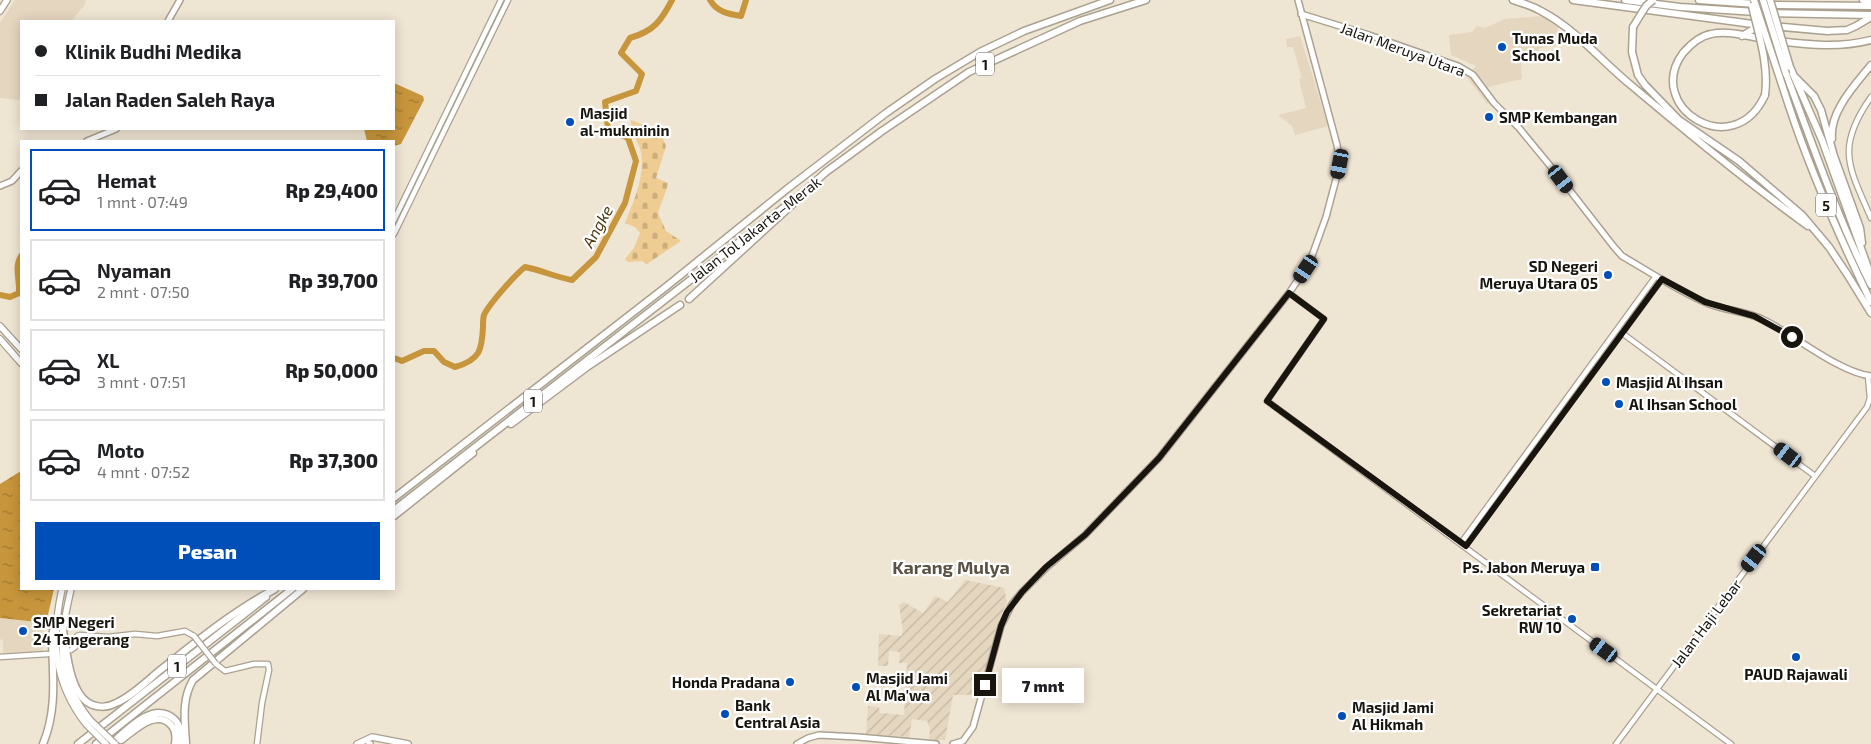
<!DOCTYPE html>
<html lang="id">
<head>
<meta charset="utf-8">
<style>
  body { margin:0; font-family:"Exo 2",sans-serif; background:#f6f6f6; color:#202124; height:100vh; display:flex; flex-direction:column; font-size:19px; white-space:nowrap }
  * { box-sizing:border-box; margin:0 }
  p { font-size:16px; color:#757577 }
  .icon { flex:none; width:28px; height:28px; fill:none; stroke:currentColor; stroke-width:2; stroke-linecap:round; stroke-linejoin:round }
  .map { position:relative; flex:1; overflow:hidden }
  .side { position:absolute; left:20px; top:140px; width:375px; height:450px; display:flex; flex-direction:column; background:#fff; border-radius:0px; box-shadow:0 2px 12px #0003 }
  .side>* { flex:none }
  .hud { position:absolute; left:20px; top:20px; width:375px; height:110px; border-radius:0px; box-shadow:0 2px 12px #0003; display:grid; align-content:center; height:110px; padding:0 15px; background:#fff }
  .end { position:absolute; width:22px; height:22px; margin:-11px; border:6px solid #18140e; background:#fff; box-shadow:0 0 0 2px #fff }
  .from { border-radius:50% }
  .bubble { position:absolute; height:35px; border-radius:0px; background:#fff; box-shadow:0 2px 12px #0003; font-size:16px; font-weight:800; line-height:35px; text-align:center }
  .car { position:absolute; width:15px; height:30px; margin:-15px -8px; border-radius:6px; box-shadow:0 0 4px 1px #0007; background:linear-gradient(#222 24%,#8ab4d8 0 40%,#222 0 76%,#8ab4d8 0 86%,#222 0) }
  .hud b { display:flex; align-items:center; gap:18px; height:48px; font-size:19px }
  .hud b+b { border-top:1px solid #e0e0e0 }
  .hud i { width:12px; height:12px; background:#202124 }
  ul { padding:9px 0 0; list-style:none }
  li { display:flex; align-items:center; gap:15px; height:82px; margin:0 10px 8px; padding:0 5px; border:2px solid #e0e0e0; border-radius:0px }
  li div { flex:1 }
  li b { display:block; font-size:19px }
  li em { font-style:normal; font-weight:800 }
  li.active { border-color:#004eb8 }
  li>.icon { width:45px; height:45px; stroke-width:1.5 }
  .action { display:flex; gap:10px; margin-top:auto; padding:10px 15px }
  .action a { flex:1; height:58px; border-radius:0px; background:#004eb8; color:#fff; font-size:20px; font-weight:800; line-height:58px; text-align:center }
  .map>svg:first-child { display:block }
  .built { fill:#e5d6bf }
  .industrial { fill:url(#industrial-furrows) }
  .cemetery { fill:url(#cemetery-stones) }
  .water { fill:url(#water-ripples) }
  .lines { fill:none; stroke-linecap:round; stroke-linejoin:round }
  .river { stroke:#c7953b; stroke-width:6 }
  .tertiary-casing { stroke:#aba191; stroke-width:7 }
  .secondary-casing { stroke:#aba191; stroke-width:8 }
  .primary-casing { stroke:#aba191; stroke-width:8 }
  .motorway-casing { stroke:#aba191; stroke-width:9 }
  .tertiary { stroke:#fff; stroke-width:4.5 }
  .secondary { stroke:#fff; stroke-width:5 }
  .primary { stroke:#fff; stroke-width:5.5 }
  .motorway { stroke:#fff; stroke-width:6 }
  .tertiary-bridge-casing { stroke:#aba191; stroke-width:7; stroke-linecap:butt }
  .primary-bridge-casing { stroke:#aba191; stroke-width:8; stroke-linecap:butt }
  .motorway-bridge-casing { stroke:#aba191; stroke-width:9; stroke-linecap:butt }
  .tertiary-bridge { stroke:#fff; stroke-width:4.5 }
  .primary-bridge { stroke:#fff; stroke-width:5.5 }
  .motorway-bridge { stroke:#fff; stroke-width:6 }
  .route { stroke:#18140e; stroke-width:6 }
  .poi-dot { fill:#004eb8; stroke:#fff; stroke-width:2 }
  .labels { text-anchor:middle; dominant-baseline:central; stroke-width:4.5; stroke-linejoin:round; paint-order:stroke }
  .shield { fill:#fff; stroke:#5d5a56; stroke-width:1 }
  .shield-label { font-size:14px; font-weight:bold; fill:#18140e }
  .poi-label { font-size:15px; font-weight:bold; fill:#18140e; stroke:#fff; text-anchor:start }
  .street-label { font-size:15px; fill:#18140e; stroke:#fff }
  .water-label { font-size:16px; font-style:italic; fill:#4c3711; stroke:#fff }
  .quarter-label { font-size:18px; font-weight:bold; fill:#5b5244; stroke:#fff }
</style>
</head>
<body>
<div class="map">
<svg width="1871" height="744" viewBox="0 0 1871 744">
  <defs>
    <pattern id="industrial-furrows" width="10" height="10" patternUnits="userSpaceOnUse" patternTransform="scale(1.25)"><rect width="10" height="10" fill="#e5d6bf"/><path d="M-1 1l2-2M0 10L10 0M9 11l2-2" fill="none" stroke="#c4b7a3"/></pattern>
    <pattern id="cemetery-stones" width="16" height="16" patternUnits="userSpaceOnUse" patternTransform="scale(1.25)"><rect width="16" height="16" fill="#efcc92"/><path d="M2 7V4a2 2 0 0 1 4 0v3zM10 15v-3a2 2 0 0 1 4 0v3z" fill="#ccae7d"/></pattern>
    <pattern id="water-ripples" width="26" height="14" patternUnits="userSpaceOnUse" patternTransform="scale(1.25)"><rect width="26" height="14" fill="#c7953b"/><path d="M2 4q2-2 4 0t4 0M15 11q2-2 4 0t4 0" fill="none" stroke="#a17830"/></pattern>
  </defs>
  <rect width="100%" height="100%" fill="#efe5d3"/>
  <!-- built -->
  <path class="built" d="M15 0H86L84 6 71 21H21V98L19 100 0 98V23Z
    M1543 16 1558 24V46L1539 48 1540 58 1521 60 1522 79 1484 88 1494 102 1487 104 1466 76 1476 66 1451 55 1449 35 1472 32 1477 26 1485 28 1505 19Z
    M1300 36 1328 126 1295 135 1292 126 1278 115 1306 108 1299 79 1302 78 1293 47H1287L1286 39Z
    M0 618 46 623 42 652 3 653V640L0 639Z"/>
  <!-- industrial -->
  <path class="industrial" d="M965 580 1004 588 1007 602 996 627 979 695H953L945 740H929L930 729 927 721 912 719 909 737 866 734 868 706 879 707 880 713 904 715 907 663H899L900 652 889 651 888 666H878L879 634 901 636 903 632 899 605 904 602 923 613 935 596 948 602Z"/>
  <!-- cemetery -->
  <path class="cemetery" d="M631 120 660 131 666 146 656 178 668 183C666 194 661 202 658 213L666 231 681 241 647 264 642 261 628 262 625 259 634 248 640 233 635 227 625 223C634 201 645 177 641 152 638 140 630 132 631 120Z"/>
  <!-- water -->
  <path class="water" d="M394 83 423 96 424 100 401 144 394 146V141H367L364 129H394Z
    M21 471V589H54L46 623 0 618V484Z"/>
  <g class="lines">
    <!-- river -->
    <path class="river" d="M710 0C717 12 728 14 741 16L746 0
      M0 295 10 297 19 293C20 280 14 267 21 256
      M394 358 402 361 424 351H434L444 362 455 367C480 360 482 350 483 327 483 323 483 318 484 315 489 304 515 275 525 267 541 270 555 277 572 280L596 257 625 203 636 161 628 138 608 129 605 102 636 91 642 74 621 53 630 38C654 31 661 21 672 0"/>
    <!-- tertiary casing -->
    <g class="tertiary-casing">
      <path id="tertiary" d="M1871 97C1835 148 1849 167 1871 218
        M394 220 501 0
        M394 234 508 0
        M1289 293 1324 319 1267 401 1731 744
        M1622 333 1815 476
        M1461 543 1656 276
        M1465 546 1662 279
        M71 650 75 647 77 636 80 635 108 637 135 634 157 636 185 631 194 636
        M0 657 48 654
        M216 664 225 671 254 664H268L269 670 262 703 257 744
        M1616 744 1867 407 1870 398 1868 376"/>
    </g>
    <!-- secondary casing -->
    <g class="secondary-casing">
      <path id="secondary" d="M1301 14 1369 35 1458 66 1473 75 1494 103 1519 128 1561 179 1614 247 1622 256C1648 271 1681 293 1709 304 1727 311 1746 311 1764 320 1793 334 1840 373 1871 376
        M168 21 180 0
        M87 141 116 129
        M0 186 12 181 21 171
        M797 744 808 738 819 735 858 737 936 744
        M953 744 963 741 973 727 1001 626 1012 604 1022 592 1047 567 1085 535 1159 458 1289 293 1309 264 1326 217 1340 164 1337 145 1298 0"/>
    </g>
    <!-- primary casing -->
    <g class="primary-casing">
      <path id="primary" d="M0 11 7 0
        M0 326 21 349
        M0 339 21 363
        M62 589C51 639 53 682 86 724
        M71 589C59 641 55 675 90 720
        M357 744 372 737 408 744
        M369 744H370"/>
    </g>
    <!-- motorway casing -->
    <g class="motorway-casing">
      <path id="motorway" d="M1513 0C1522 3 1533 6 1541 11 1577 30 1601 61 1632 86 1689 134 1747 182 1808 226
        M1573 0 1760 25 1827 31 1847 30 1856 26 1871 17
        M1625 0 1680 7 1771 13 1871 15
        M1699 0 1770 5 1871 6
        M1863 0 1871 1
        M1633 27 1632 52 1638 75 1645 85 1679 120 1739 161 1802 215 1829 247 1847 274 1871 313
        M1742 36 1760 25
        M1764 39C1747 36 1727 30 1711 34 1699 36 1690 45 1683 53 1643 107 1734 164 1765 95
        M1779 41C1810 45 1839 48 1871 40
        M1790 67 1822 140 1871 276
        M1786 74C1813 145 1837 217 1871 285
        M1796 78 1814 96 1821 110 1834 156 1860 228 1862 243
        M1789 106C1811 173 1840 238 1871 302
        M1832 139C1829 112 1855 85 1871 65
        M689 299 794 203
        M511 424 587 367 680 305
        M394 498 667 286 787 189 886 113 935 79 980 52 1024 31 1110 0
        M394 510 805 191 826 172 882 131 969 72 1080 21 1146 0
        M394 516 473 453
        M63 631C67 651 69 689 87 702 96 708 107 708 116 703 132 696 146 682 159 671 196 642 233 611 275 589
        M121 740C134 731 156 708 171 725 176 730 176 737 175 744
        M43 744C57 710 53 678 52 642V634L55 626
        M78 744 266 597
        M96 744 292 589
        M111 744C126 731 153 700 174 719 181 725 181 735 181 744
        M186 744C185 722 181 700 193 680L303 589"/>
    </g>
    <!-- tertiary -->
    <use href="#tertiary" class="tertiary"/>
    <!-- secondary -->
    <use href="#secondary" class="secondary"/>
    <!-- primary -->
    <use href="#primary" class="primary"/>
    <!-- motorway -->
    <use href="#motorway" class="motorway"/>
    <!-- tertiary-bridge casing -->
    <g class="tertiary-bridge-casing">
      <path id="tertiary-bridge" d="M194 636 216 664"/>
    </g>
    <!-- primary-bridge casing -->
    <g class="primary-bridge-casing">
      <path id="primary-bridge" d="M90 720 115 744
        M86 724 106 744"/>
    </g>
    <!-- motorway-bridge casing -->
    <g class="motorway-bridge-casing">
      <path id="motorway-bridge" d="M1754 0 1789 106
        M1763 0 1786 74
        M1770 0 1790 67
        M1752 6C1759 36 1769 65 1765 95
        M1633 27 1646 6 1653 0"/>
    </g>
    <!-- tertiary-bridge -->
    <use href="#tertiary-bridge" class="tertiary-bridge"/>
    <!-- primary-bridge -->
    <use href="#primary-bridge" class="primary-bridge"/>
    <!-- motorway-bridge -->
    <use href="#motorway-bridge" class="motorway-bridge"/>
  </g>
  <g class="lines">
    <!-- route -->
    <path class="route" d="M985 685 1001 626 1007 612 1022 592 1046 567 1085 535 1159 458 1289 293 1324 319 1267 401 1466 546 1662 279 1705 302 1754 316 1792 337"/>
  </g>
  <!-- markers -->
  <g class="poi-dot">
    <circle cx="1502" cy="47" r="5"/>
    <circle cx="1489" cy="117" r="5"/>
    <circle cx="570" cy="122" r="5"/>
    <circle cx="1608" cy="275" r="5"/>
    <circle cx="1606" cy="382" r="5"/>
    <circle cx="1619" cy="404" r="5"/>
    <rect x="1590" y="562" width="10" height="10" rx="2.5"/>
    <circle cx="1572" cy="619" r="5"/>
    <circle cx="23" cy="631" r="5"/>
    <circle cx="1796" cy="657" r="5"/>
    <circle cx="790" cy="682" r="5"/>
    <circle cx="856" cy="687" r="5"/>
    <circle cx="725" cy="714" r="5"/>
    <circle cx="1342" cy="716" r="5"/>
  </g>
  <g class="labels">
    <!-- shield labels -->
    <g class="shield">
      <rect x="976" y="52.5" width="18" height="23" rx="4"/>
      <rect x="1816" y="193.5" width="20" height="23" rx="4"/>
      <rect x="524" y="389.5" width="18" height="23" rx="4"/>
      <rect x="168" y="654.5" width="18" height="23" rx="4"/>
    </g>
    <g class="shield-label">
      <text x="985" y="64">1</text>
      <text x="1826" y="205">5</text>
      <text x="533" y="401">1</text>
      <text x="177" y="666">1</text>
    </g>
    <!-- poi labels -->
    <g class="poi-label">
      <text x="1512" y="38">Tunas Muda<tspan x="1512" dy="17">School</tspan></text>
      <text x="580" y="113">Masjid<tspan x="580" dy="17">al-mukminin</tspan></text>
      <text x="1499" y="117">SMP Kembangan</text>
      <text x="1598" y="266" text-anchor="end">SD Negeri<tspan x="1598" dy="17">Meruya Utara 05</tspan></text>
      <text x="1616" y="382">Masjid Al Ihsan</text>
      <text x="1629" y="404">Al Ihsan School</text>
      <text x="1585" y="567" text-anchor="end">Ps. Jabon Meruya</text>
      <text x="1562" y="610" text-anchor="end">Sekretariat<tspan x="1562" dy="17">RW 10</tspan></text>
      <text x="33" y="622">SMP Negeri<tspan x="33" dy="17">24 Tangerang</tspan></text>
      <text x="1796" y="674" text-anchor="middle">PAUD Rajawali</text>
      <text x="866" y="678">Masjid Jami<tspan x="866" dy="17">Al Ma'wa</tspan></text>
      <text x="780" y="682" text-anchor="end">Honda Pradana</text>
      <text x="735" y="705">Bank<tspan x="735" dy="17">Central Asia</tspan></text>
      <text x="1352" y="707">Masjid Jami<tspan x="1352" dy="17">Al Hikmah</tspan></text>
    </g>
    <!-- street labels -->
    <g class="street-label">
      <text transform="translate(1403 49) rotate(20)">Jalan Meruya Utara</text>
      <text transform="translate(755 229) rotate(-38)">Jalan Tol Jakarta–Merak</text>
      <text transform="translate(1706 623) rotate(-53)">Jalan Haji Lebar</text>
    </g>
    <!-- water labels -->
    <g class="water-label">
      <text transform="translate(597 226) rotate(-61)">Angke</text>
    </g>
    <!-- quarter labels -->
    <g class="quarter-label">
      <text x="951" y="567">Karang Mulya</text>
    </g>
  </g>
</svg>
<i class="end from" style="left:1792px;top:337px"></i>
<i class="end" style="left:985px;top:685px"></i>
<div class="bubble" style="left:1002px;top:668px;width:82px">7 mnt</div>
<i class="car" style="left:1340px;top:164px;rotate:191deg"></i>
<i class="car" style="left:1561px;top:179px;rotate:143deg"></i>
<i class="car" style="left:1306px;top:269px;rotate:214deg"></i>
<i class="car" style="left:1788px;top:455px;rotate:307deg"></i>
<i class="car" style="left:1754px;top:558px;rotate:217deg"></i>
<i class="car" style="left:1604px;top:650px;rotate:306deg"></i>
<div class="hud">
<b><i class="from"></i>Klinik Budhi Medika</b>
<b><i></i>Jalan Raden Saleh Raya</b>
</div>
<section class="side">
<ul>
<li class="active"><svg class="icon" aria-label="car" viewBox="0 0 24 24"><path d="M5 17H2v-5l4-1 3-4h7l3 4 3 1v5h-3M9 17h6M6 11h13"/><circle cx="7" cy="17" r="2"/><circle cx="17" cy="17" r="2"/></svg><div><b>Hemat</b><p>1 mnt · 07:49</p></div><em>Rp 29,400</em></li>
<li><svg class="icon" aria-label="car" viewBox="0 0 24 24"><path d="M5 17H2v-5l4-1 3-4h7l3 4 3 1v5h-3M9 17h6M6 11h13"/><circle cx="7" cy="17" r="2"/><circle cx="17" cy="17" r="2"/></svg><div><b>Nyaman</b><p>2 mnt · 07:50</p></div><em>Rp 39,700</em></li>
<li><svg class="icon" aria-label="car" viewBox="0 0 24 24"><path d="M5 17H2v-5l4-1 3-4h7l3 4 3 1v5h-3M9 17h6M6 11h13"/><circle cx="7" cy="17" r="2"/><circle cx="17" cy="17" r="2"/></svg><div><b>XL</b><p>3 mnt · 07:51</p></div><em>Rp 50,000</em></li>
<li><svg class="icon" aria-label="car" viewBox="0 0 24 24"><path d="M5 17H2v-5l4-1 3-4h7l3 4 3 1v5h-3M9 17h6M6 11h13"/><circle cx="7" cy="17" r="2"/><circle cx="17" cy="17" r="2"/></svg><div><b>Moto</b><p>4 mnt · 07:52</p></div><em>Rp 37,300</em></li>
</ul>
<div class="action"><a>Pesan</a></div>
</section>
</div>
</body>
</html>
